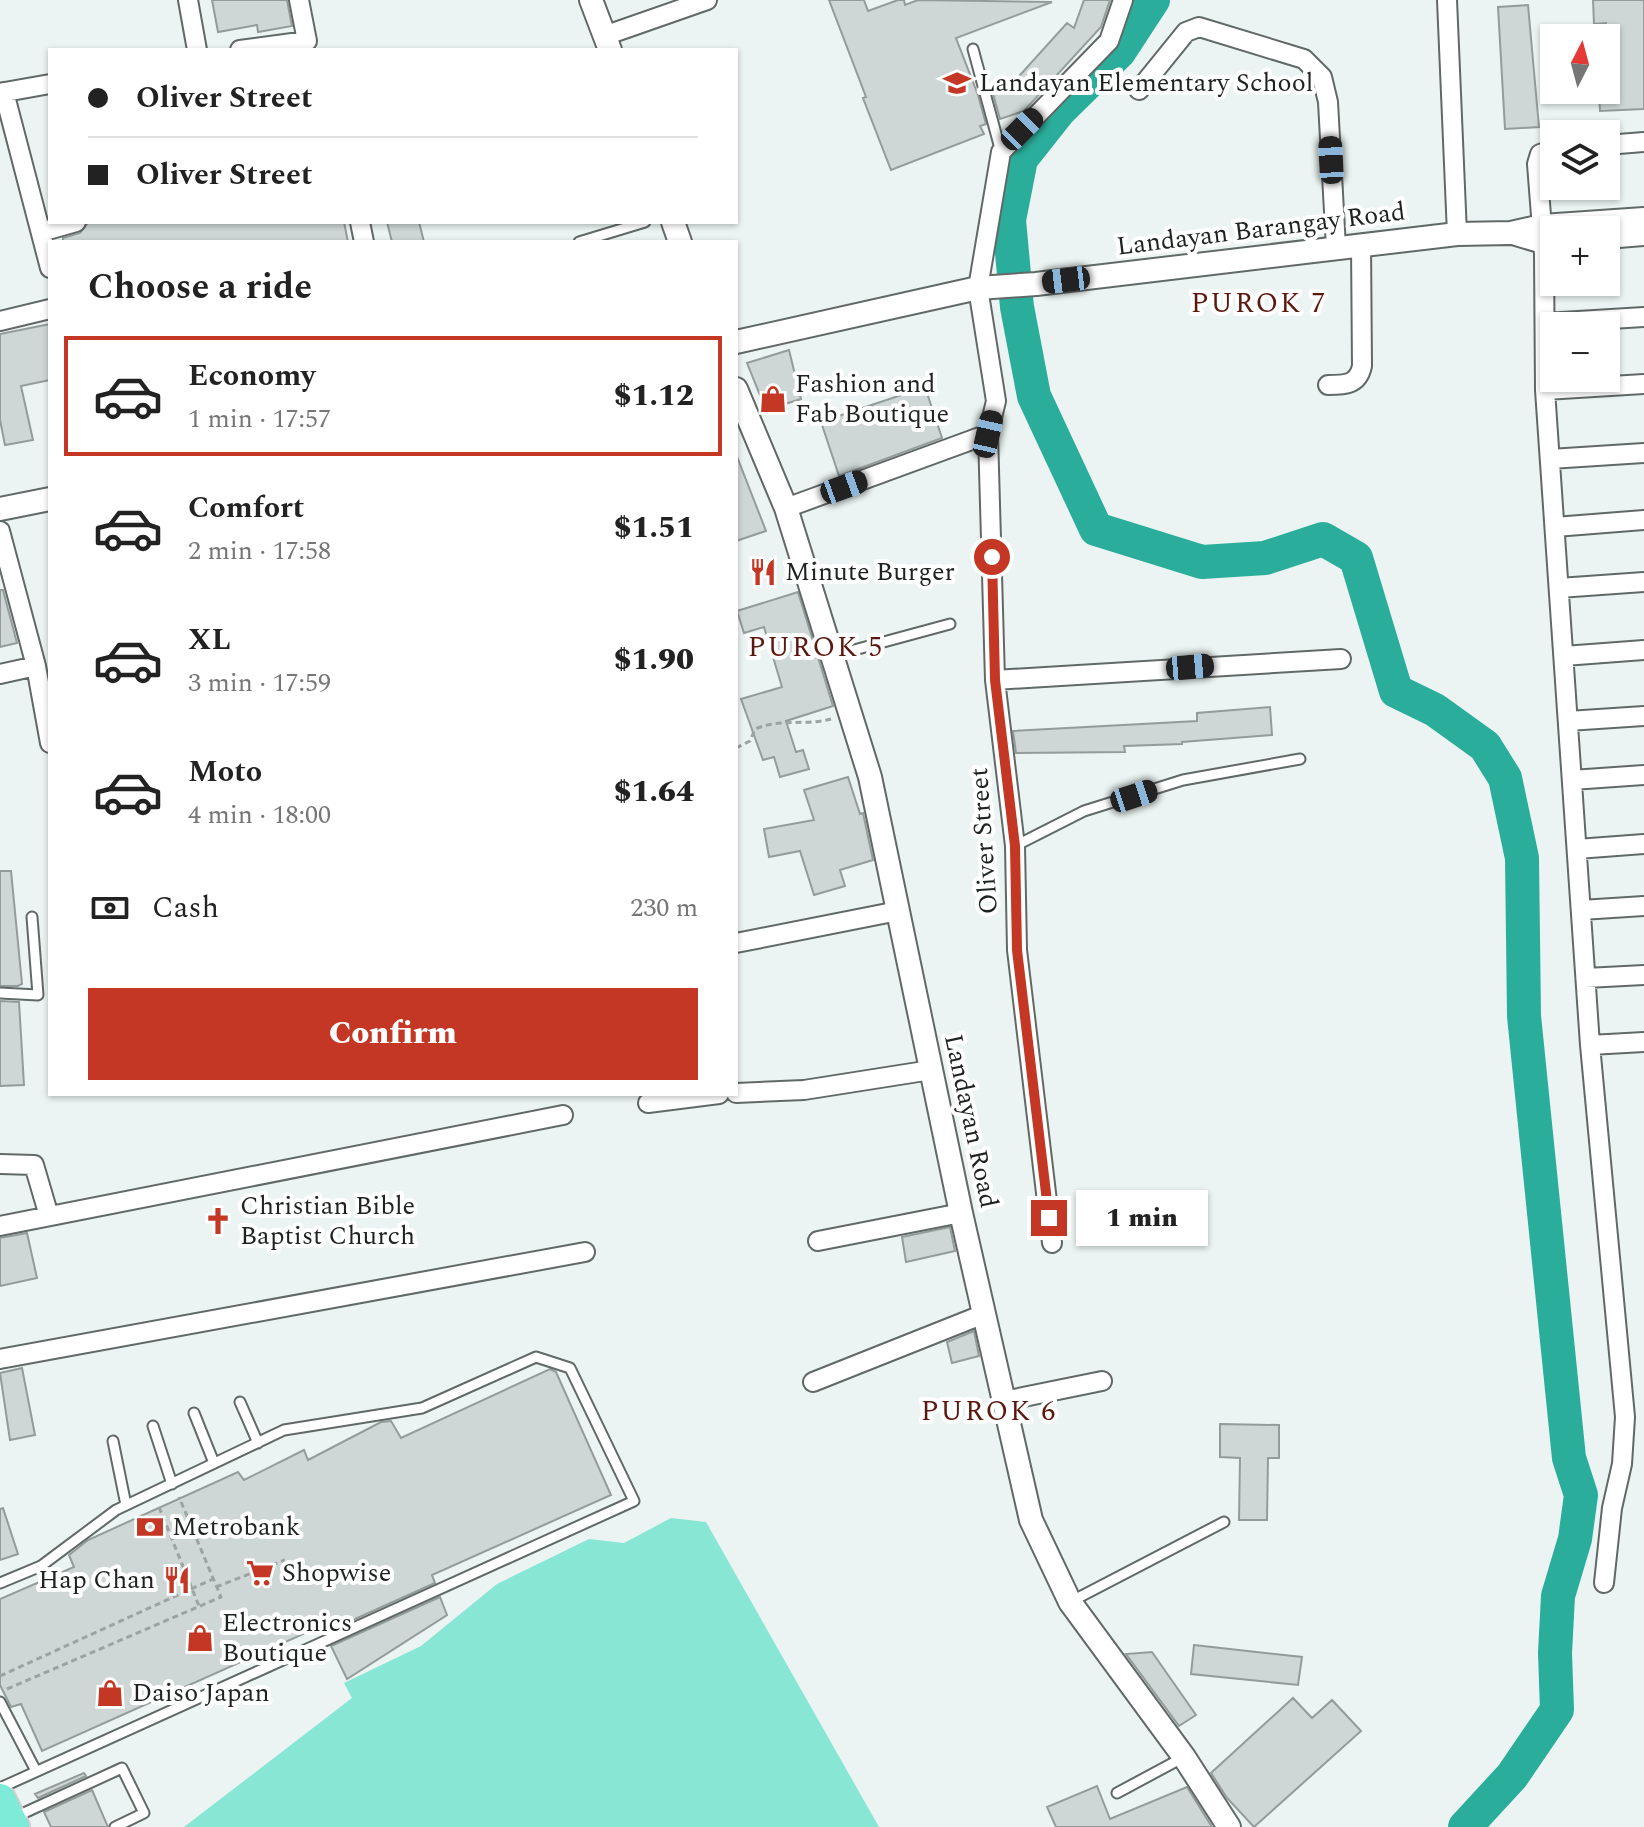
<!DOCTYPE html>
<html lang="en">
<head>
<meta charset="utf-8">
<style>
  body { margin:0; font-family:Spectral,serif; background:#f6f6f6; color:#222; height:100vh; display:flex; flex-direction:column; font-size:30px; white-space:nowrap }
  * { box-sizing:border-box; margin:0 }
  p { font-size:26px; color:#767676 }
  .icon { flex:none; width:44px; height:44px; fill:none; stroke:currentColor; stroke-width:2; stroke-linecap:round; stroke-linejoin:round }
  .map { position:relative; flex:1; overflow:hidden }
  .drawer { position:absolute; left:48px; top:240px; width:690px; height:856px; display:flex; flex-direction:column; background:#fff; border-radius:0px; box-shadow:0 2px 6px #0004 }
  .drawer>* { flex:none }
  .banner { position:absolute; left:48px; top:48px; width:690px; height:176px; border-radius:0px; box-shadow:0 2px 6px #0004; display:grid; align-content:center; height:176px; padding:0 40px; background:#fff }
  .needle { width:52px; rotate:6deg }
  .tools { position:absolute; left:1540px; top:24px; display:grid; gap:16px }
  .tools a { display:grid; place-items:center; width:80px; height:80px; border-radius:0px; background:#fff; box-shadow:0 2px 6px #0004; font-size:40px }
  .end { position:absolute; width:36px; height:36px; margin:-18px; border:10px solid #c33724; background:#fff; box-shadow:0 0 0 4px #fff }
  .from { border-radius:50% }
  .bubble { position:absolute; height:56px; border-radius:0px; background:#fff; box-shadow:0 2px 6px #0004; font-size:26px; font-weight:800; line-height:56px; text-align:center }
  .car { position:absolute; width:24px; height:48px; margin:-24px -12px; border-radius:10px; box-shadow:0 0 6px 2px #0007; background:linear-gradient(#222 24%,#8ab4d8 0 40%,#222 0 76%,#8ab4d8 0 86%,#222 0) }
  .banner b { display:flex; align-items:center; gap:28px; height:76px; font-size:30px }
  .banner b+b { border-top:2px solid #e0e0e0 }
  .banner i { width:20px; height:20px; background:#222 }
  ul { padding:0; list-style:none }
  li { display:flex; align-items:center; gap:24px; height:120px; margin:0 16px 12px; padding:0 24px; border:4px solid transparent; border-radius:0px }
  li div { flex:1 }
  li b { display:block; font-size:30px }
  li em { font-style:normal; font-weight:800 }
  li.active { border-color:#c33724 }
  li>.icon { width:72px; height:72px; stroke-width:1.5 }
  h2 { padding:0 40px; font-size:36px; line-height:96px }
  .pay { display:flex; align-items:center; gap:20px; height:88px; padding:0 40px; font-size:30px }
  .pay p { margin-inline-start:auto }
  .button { display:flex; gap:16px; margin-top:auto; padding:16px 40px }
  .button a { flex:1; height:92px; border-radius:0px; background:#c33724; color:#fff; font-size:32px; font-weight:800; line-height:92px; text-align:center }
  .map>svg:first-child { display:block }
  .green { fill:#87e6d4 }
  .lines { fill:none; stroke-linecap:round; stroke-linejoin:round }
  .river { stroke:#2bad9b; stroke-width:34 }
  .building { fill:#ced7d5; stroke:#949c9b; stroke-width:2 }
  .service-casing { stroke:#616967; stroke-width:13 }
  .minor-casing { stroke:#616967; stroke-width:22 }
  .tertiary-casing { stroke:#616967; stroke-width:26 }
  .trunk-casing { stroke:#cecece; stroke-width:34 }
  .path { stroke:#9ca3a1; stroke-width:3; stroke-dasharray:6 4; stroke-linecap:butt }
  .service { stroke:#fff; stroke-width:9 }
  .minor { stroke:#fff; stroke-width:18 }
  .tertiary { stroke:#fff; stroke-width:22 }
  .trunk { stroke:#7eead8; stroke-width:30 }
  .route { stroke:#c33724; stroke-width:10 }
  .labels { text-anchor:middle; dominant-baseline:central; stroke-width:8; stroke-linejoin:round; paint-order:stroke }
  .poi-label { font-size:26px; fill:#1e2221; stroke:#fff; text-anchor:start }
  .street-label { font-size:26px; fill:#1e2221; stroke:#fff }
  .neighbourhood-label { font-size:28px; letter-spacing:2px; fill:#5b180f; stroke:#fff }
</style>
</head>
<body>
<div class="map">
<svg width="1644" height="1827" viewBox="0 0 1644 1827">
  <rect width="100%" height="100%" fill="#ebf4f2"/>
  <!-- green -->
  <path class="green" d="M671 1518 706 1522 879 1827H184L352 1698 344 1683 421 1646 497 1584 589 1539 624 1543Z"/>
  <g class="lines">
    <!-- river -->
    <path class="river" d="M1153 0 1119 52 1059 111 1021 159 1009 220 1017 307 1034 396 1096 529 1202 562 1265 558 1323 539 1356 558 1396 691 1435 710 1485 746 1505 778 1522 858 1524 1016 1569 1458 1581 1495 1575 1539 1558 1596 1555 1653 1557 1710 1512 1776 1465 1827"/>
  </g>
  <!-- building -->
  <path class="building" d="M212 0H287L292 26 258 32 257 25 218 32Z
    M829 0H864L868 11 898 0H904L905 5 918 0 1052 2 956 38 978 95 986 124 980 126 984 134 891 170 863 98 866 97Z
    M1084 0H1110L1101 27 1024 111 1000 119 992 90 1012 84 1067 23 1074 28Z
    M1593 0H1644V109L1600 111 1599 90H1606V23L1594 24Z
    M1528 5 1539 127 1505 129 1498 7Z
    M94 222H344L348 242H63V238L80 233 88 223Z
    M387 222H419L424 242H392Z
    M50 324V380L21 386 33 440 5 445 0 420V334Z
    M789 350 801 399 766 410 747 363Z
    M925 387 942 438 839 476 821 422Z
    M736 454 766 531 736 541Z
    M0 590H3L17 643 0 647Z
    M798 592 833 706 786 721 796 752 803 750 809 769 780 777 774 757 763 760 741 699 782 687 764 627 744 633 737 611Z
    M1270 707 1272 735 1182 742V744L1124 746 1125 752 1016 753 1013 731 1197 721V713Z
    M848 777 860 814 863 813 873 860 840 870 845 886 814 895 800 851 769 857 764 829 814 820 804 790Z
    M0 871H11L22 984 18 986H0Z
    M0 1001 19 1002 24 1085 0 1086Z
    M950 1227 955 1251 906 1262 902 1237Z
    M27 1233 37 1278 0 1286V1238Z
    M974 1331 979 1356 952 1363 947 1342Z
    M22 1368 35 1435 10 1440 0 1373Z
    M550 1369 556 1372 611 1495 432 1575 435 1583 324 1633 321 1626 42 1751 21 1704 11 1707 0 1685V1599L74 1567 69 1555 88 1540 238 1472 244 1480 304 1450 308 1460 381 1422 391 1421 401 1438Z
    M1220 1424 1279 1425V1458H1268L1267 1520H1239L1240 1458 1220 1457Z
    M3 1508 18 1554 0 1560V1509Z
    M440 1597 447 1615 347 1679 331 1646Z
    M1194 1645 1302 1657 1298 1685 1191 1674Z
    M1152 1652 1196 1715 1179 1726 1126 1654Z
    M1293 1698 1312 1718 1332 1700 1361 1731 1254 1827 1227 1798 1211 1773Z
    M84 1773 86 1776 38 1798 35 1794Z
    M1097 1786 1110 1819 1187 1787 1212 1827H1056L1047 1807Z
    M92 1790 108 1827H51L44 1812Z"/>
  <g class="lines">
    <!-- service casing -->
    <g class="service-casing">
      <path id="service" d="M973 49 1001 152
        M579 242 645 222
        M832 656 950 624
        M1015 846 1084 811 1183 780 1300 759
        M0 993 38 995 32 917
        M240 1402 258 1443
        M194 1413 214 1463
        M153 1426 172 1484
        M113 1441 126 1505
        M0 1583 41 1566 116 1510 284 1430 422 1408 536 1357 570 1368 634 1501 0 1788
        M1070 1602 1224 1522
        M0 1702 36 1771
        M1117 1793 1184 1757
        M13 1818 122 1768 144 1813 115 1827"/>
    </g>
    <!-- minor casing -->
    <g class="minor-casing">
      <path id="minor" d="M188 0 197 50
        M1447 0 1457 234
        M604 36 707 0
        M240 50 307 41 299 0
        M1139 90 1186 32 1199 27 1304 59 1322 77 1328 102 1336 248
        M4 92 50 268
        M0 93 50 84
        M1606 145 1644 142
        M1554 149 1540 154 1537 164 1544 254 1545 390 1590 1045 1625 1417 1622 1464 1612 1508 1604 1583
        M360 222 364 242
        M41 232 76 222
        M0 321 50 309
        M1545 323 1644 317
        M1328 385C1345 385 1358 385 1362 366L1361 245
        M1545 390 1644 384
        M1550 459 1644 453
        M786 508 988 434
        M1555 527 1644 520
        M0 531 36 666 50 743
        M1559 588 1644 582
        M1564 656 1644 650
        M0 674 36 666
        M995 680 1341 659
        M1568 721 1644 716
        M1572 780 1644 775
        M1577 849 1644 844
        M1581 910 1644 906
        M736 943 898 911
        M1586 978 1644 975
        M1590 1045 1644 1042
        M736 1093 804 1090 931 1070
        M648 1103 719 1094
        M0 1164 34 1165 49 1216
        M0 1226 563 1115
        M818 1241 961 1213
        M1052 1243 1017 950 1015 846 995 680 988 434 996 401 978 288 1001 152 1109 41 1123 0
        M0 1359 585 1252
        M813 1382 984 1314
        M1004 1401 1102 1381"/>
    </g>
    <!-- tertiary casing -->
    <g class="tertiary-casing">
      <path id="tertiary" d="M591 0 610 50
        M673 222 680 242
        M1516 234 1543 242 1554 241
        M1606 237 1644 234
        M736 342 978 288 1036 284 1457 234 1511 233 1542 226 1644 219
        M736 389 786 508 870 777 961 1213 1031 1520 1070 1602 1184 1757 1229 1827
        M0 509 50 499"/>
    </g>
    <!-- trunk casing -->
    <g class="trunk-casing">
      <path id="trunk" d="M0 1799 14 1827"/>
    </g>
    <!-- path -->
    <path class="path" d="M736 748 750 741 755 729C781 718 804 726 831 719
      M159 1507 199 1606
      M216 1587 285 1560
      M0 1676 213 1579
      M7 1689 221 1597 179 1497"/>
    <!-- service -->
    <use href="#service" class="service"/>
    <!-- minor -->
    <use href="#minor" class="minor"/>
    <!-- tertiary -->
    <use href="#tertiary" class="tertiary"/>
    <!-- trunk -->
    <use href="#trunk" class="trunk"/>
  </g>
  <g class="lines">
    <!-- route -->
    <path class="route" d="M992 557 995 680 1015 846 1017 950 1049 1218"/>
  </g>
  <!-- icons -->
  <defs>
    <g id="school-bare" transform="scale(2.16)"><path d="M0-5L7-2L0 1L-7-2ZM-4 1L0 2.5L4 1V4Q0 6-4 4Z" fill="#c33724" stroke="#fff" stroke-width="2.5" paint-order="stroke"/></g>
    <g id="shop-bare" transform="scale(2.16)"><path d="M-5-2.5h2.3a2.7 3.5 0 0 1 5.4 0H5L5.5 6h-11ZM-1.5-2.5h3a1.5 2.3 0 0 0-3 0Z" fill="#c33724" stroke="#fff" stroke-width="2.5" paint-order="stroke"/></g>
    <g id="restaurant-bare" transform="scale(2.16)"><path d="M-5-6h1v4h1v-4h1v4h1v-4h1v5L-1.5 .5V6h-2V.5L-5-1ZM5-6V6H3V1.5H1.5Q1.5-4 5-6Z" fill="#c33724" stroke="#fff" stroke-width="2.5" paint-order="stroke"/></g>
    <g id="church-bare" transform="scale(2.16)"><path d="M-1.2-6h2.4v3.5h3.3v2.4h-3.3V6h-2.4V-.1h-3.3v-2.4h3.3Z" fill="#c33724" stroke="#fff" stroke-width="2.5" paint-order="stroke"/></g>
    <g id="bank-bare" transform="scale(2.16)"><path d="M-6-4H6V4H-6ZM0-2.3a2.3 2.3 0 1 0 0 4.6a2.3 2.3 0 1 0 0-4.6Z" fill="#c33724" stroke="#fff" stroke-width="2.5" paint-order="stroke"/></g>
    <g id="supermarket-bare" transform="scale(2.16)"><path d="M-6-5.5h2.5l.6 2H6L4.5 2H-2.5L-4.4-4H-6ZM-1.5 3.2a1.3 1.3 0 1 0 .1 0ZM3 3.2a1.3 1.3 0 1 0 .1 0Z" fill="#c33724" stroke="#fff" stroke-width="2.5" paint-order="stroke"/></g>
  </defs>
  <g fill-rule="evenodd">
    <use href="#school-bare" x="957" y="83"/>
    <use href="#shop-bare" x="773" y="399"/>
    <use href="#restaurant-bare" x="763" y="572"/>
    <use href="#church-bare" x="218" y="1221"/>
    <use href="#bank-bare" x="150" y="1527"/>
    <use href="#supermarket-bare" x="260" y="1573"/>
    <use href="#restaurant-bare" x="177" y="1580"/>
    <use href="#shop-bare" x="200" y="1638"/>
    <use href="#shop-bare" x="110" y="1693"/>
  </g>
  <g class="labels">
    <!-- poi labels -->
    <g class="poi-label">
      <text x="979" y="83">Landayan Elementary School</text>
      <text x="795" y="384">Fashion and<tspan x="795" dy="30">Fab Boutique</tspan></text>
      <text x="785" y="572">Minute Burger</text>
      <text x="240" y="1206">Christian Bible<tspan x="240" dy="30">Baptist Church</tspan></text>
      <text x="172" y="1527">Metrobank</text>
      <text x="282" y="1573">Shopwise</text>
      <text x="155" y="1580" text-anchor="end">Hap Chan</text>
      <text x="222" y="1623">Electronics<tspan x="222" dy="30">Boutique</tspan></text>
      <text x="132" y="1693">Daiso Japan</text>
    </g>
    <!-- street labels -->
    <g class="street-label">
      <text transform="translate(1261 229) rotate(-7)">Landayan Barangay Road</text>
      <text transform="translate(984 841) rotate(-94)">Oliver Street</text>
      <text transform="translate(971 1121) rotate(78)">Landayan Road</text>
    </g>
    <!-- neighbourhood labels -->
    <g class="neighbourhood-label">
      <text x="1259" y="303">PUROK 7</text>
      <text x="816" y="647">PUROK 5</text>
      <text x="989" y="1411">PUROK 6</text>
    </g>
  </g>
</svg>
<div class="tools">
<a><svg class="needle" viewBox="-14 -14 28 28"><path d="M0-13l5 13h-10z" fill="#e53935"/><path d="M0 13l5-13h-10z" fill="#767676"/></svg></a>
<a><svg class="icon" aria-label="layers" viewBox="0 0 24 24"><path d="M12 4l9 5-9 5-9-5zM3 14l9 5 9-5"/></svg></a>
<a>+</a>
<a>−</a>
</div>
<i class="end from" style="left:992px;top:557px"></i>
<i class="end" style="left:1049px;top:1218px"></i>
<div class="bubble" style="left:1076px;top:1190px;width:132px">1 min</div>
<i class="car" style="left:1022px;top:129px;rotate:45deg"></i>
<i class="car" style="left:1331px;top:160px;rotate:357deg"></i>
<i class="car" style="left:1066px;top:280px;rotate:263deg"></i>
<i class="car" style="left:988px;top:434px;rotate:13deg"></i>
<i class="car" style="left:844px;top:487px;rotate:70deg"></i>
<i class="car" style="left:1190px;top:667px;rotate:85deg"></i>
<i class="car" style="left:1134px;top:796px;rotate:72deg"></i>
<div class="banner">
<b><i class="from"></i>Oliver Street</b>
<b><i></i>Oliver Street</b>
</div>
<section class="drawer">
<h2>Choose a ride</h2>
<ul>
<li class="active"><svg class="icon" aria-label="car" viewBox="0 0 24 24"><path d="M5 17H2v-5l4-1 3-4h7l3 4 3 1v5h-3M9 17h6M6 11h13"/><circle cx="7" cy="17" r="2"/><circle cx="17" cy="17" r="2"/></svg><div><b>Economy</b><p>1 min · 17:57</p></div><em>$1.12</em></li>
<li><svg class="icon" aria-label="car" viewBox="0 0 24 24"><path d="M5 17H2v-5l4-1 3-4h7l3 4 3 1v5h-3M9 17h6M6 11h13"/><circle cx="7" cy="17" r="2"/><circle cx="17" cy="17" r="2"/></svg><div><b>Comfort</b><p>2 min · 17:58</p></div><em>$1.51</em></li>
<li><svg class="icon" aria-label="car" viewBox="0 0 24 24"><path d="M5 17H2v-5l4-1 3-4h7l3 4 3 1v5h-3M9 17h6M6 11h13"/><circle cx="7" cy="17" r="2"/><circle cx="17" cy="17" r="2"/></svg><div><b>XL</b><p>3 min · 17:59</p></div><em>$1.90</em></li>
<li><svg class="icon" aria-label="car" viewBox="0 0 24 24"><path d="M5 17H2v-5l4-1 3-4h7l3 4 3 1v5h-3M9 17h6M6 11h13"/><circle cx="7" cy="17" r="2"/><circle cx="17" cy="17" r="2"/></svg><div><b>Moto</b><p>4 min · 18:00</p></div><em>$1.64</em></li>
</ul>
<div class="pay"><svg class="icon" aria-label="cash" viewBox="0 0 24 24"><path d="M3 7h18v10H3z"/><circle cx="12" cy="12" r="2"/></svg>Cash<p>230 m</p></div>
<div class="button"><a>Confirm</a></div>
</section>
</div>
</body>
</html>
